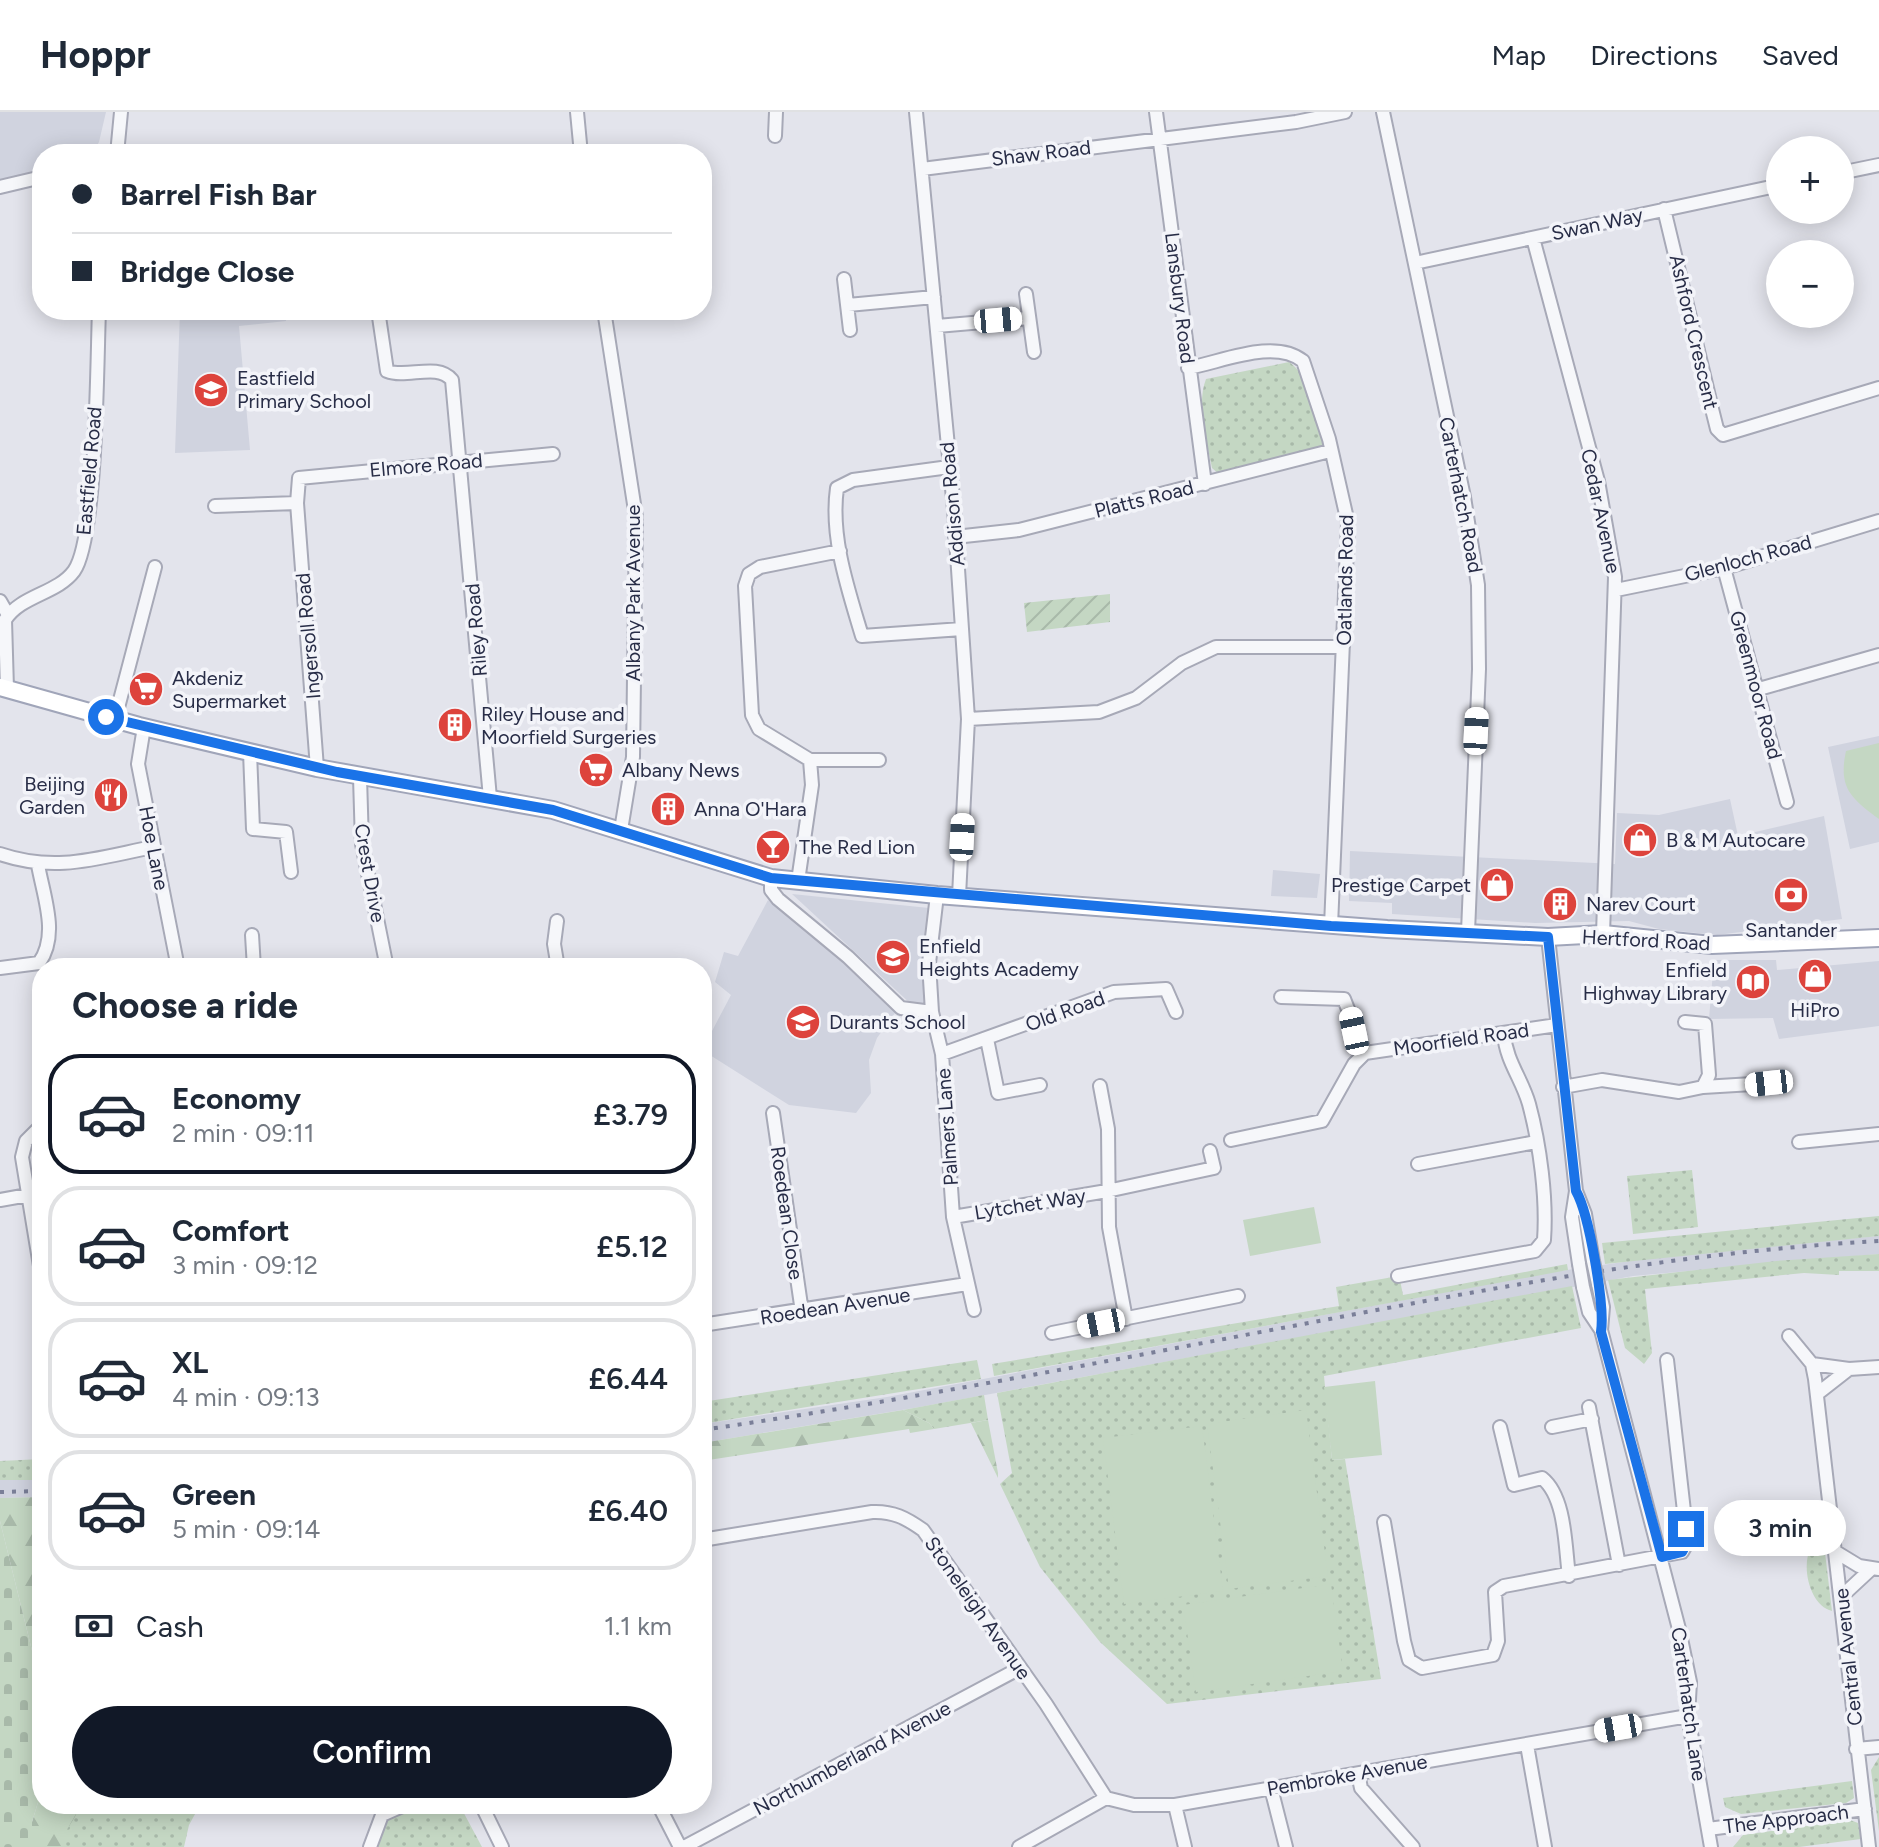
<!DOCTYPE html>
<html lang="en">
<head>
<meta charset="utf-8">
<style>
  body { margin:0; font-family:Figtree,sans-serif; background:#f2f2f3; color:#1f2937; height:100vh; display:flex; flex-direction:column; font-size:30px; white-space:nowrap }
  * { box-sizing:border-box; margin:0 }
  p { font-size:26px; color:#747a83 }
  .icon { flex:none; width:44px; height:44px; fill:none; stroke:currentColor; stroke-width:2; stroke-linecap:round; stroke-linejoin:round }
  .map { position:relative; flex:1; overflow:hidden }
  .side { position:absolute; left:32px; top:846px; width:680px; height:856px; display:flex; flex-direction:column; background:#fff; border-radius:32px; box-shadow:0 4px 20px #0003 }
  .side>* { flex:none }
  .top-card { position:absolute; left:32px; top:32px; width:680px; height:176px; border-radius:32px; box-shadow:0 4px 20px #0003; display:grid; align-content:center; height:176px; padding:0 40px; background:#fff }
  .controls { position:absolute; left:1766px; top:24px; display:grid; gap:16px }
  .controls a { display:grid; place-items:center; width:88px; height:88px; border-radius:50%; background:#fff; box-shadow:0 4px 20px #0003; font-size:40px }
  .end { position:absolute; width:36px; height:36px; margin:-18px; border:10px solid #1a73e8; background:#fff; box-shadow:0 0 0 4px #fff }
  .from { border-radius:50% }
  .bubble { position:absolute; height:56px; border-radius:28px; background:#fff; box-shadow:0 4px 20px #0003; font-size:26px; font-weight:600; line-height:56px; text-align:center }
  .car { position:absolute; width:24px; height:48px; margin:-24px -12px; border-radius:10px; box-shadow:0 0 6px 2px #0007; background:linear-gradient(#fff 24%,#345 0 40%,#fff 0 76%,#345 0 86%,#fff 0) }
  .top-card b { display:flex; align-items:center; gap:28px; height:76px; font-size:30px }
  .top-card b+b { border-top:2px solid #e0e1e3 }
  .top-card i { width:20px; height:20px; background:#1f2937 }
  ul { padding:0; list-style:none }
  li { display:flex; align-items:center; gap:24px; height:120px; margin:0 16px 12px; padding:0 24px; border:4px solid #e0e1e3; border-radius:32px }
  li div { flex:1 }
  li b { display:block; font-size:30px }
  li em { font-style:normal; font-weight:600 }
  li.active { border-color:#111827 }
  li>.icon { width:72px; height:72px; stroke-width:1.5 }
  h2 { padding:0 40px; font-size:36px; line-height:96px }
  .pay { display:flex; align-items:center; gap:20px; height:88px; padding:0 40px; font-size:30px }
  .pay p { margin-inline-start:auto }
  .cta { display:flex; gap:16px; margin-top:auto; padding:16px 40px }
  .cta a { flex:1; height:92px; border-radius:48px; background:#111827; color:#fff; font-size:32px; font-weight:600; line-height:92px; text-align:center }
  header { display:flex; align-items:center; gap:48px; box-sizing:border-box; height:112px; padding:0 40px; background:#fff; border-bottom:2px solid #e0e1e3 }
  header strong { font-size:38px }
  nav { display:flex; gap:44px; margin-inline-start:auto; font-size:28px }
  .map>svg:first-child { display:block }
  .built { fill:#d0d3df }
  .grass { fill:url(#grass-dots) }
  .forest { fill:url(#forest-firs) }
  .cemetery { fill:url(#cemetery-stones) }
  .garden { fill:url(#garden-furrows) }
  .pitch { fill:#c4d7c3 }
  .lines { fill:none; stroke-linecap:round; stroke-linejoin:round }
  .minor-casing { stroke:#a7a9b7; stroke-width:16 }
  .major-casing { stroke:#a0a5b9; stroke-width:20 }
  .minor { stroke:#f6f7fa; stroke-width:12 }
  .major { stroke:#fff; stroke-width:16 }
  .rail { stroke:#7a7f98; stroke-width:4; stroke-dasharray:4 8; stroke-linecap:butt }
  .minor-bridge-casing { stroke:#a7a9b7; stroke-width:16; stroke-linecap:butt }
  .minor-bridge { stroke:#f6f7fa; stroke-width:12 }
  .route { stroke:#1a73e8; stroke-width:10 }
  .labels { text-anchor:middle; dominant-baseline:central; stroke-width:7; stroke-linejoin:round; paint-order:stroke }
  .street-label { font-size:20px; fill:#282d47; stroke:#f3f4f9 }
  .poi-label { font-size:20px; fill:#282d47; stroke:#f3f4f9; text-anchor:start }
</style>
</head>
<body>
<header>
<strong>Hoppr</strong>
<nav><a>Map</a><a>Directions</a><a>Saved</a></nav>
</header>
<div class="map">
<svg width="1879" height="1735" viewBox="0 0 1879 1735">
  <defs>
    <pattern id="grass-dots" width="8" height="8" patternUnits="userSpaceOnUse" patternTransform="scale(2)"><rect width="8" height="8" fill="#c4d7c3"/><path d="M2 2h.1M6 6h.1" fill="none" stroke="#a8b9a9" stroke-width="1.8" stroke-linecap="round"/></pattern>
    <pattern id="forest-firs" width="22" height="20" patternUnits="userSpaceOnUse" patternTransform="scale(2)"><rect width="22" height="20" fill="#c4d7c3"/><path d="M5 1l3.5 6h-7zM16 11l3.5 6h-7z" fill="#a8b9a9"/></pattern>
    <pattern id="cemetery-stones" width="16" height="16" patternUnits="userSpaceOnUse" patternTransform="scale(2)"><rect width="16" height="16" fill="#c4d7c3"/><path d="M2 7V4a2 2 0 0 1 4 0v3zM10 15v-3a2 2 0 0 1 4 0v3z" fill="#a8b9a9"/></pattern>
    <pattern id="garden-furrows" width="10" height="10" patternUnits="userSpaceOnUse" patternTransform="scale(2)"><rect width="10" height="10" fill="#c4d7c3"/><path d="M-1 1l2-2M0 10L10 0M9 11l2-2" fill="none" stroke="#a8b9a9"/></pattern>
  </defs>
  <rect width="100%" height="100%" fill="#e3e4ec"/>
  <!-- built -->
  <path class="built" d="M0 0H106L99 30 92 42H42V60L0 67Z
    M272 32V42H146L188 39Z
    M180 198H285L286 209 239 214 250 338 175 341Z
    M1879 624V730L1850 737 1828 635Z
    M1730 687 1738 724 1824 704 1842 807 1717 823 1659 817 1629 809 1535 811 1392 802V791L1349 789 1350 739 1615 752 1617 701 1659 703Z
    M1273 758 1320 762 1317 786 1271 784Z
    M792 782 929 796 924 893H912Z
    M768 788 900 894 877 926 869 948 871 981 856 1001 789 993 702 938 731 883 715 870 724 840 738 844Z
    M1714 848H1776L1777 858 1879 849V914L1779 927 1773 906 1709 907Z
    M1879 1124V1142L1633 1164 914 1296 702 1331V1312L887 1285 1553 1160 1687 1141Z
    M0 1368H42V1385L0 1386Z"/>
  <!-- grass -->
  <path class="grass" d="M1289 250C1311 264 1316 307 1324 331L1321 338 1220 363 1212 356C1207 330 1196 292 1206 267Z
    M1692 1058 1698 1115 1633 1122 1627 1064Z
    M1879 1104V1124L1605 1152 1602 1131Z
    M1879 1142V1159H1839V1163L1804 1161 1645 1177 1652 1241 1644 1252 1625 1236 1608 1168 1776 1149Z
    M1567 1152 1568 1158 994 1264 992 1252 1339 1194 1336 1175 1393 1165 1394 1169 1400 1168 1403 1183Z
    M1572 1174 1581 1216 1324 1264 1332 1348 1345 1347 1381 1567 1167 1592 1100 1530 1040 1455 1000 1372 1012 1361 997 1281Z
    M977 1248 981 1267 702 1312V1290Z
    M984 1283 988 1308 934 1317 929 1311 903 1298Z
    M42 1347V1368H0V1349Z
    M1823 1424 1832 1499C1805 1493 1796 1434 1823 1424Z
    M1879 1645V1719L1871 1658Z
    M1852 1669 1854 1686 1846 1691 1741 1702 1725 1695 1723 1686Z
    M42 1677V1692H206L200 1693 189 1713 184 1735H32Z
    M403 1692H459L482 1735H376L385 1707Z
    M1850 1708 1858 1711 1861 1727 1799 1735H1733L1743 1723Z"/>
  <!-- forest -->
  <path class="forest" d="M903 1298 929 1311 934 1317 910 1321 909 1317 702 1349V1331Z
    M988 1308 998 1361V1366L971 1311Z
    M42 1385V1579L0 1409V1386Z
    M42 1677V1692H80C77 1708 61 1720 61 1735H32V1710Z"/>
  <!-- cemetery -->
  <path class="cemetery" d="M0 1409 42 1579V1677L32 1710V1735H0Z"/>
  <!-- garden -->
  <path class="garden" d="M1110 482V510L1027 520 1024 491Z"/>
  <!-- pitch -->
  <path class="pitch" d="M1879 631V707C1851 686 1838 676 1846 639Z
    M1314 1095 1321 1131 1250 1144 1243 1108Z
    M1375 1269 1382 1343 1332 1348 1324 1275Z
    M1306 1298 1328 1464 1229 1477 1207 1312Z
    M1202 1314 1223 1479 1124 1492 1103 1326Z
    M1331 1472 1343 1559 1196 1580 1183 1493Z"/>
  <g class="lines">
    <!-- minor casing -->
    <g class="minor-casing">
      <path id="minor" d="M577 0 581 42
        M916 0 954 397 968 607 959 784
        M1156 0 1205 372
        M1383 0 1464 385 1478 473 1479 557 1468 820
        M775 24 776 0
        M117 42 121 0
        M922 57 1296 10 1345 0
        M1840 61 1879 53
        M0 75 42 65
        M1664 97 1713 301 1717 317 1723 323 1879 276
        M1533 126 1598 369 1615 465 1603 822
        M1415 151 1780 73
        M844 167 850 218
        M1026 182 1034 240
        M848 193 934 185
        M378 198 387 259C407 267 437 250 452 268L490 686
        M604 198 636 405 633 645 621 718
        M937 214 1029 206
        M1188 256C1222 250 1274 226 1303 249L1329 327 1348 411 1331 814
        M949 355 853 368 837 376C830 425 848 477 862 524L962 517
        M215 394 297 391
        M955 425 1019 418 1330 339
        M840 439 760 455 749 462 745 474 752 603 759 617 810 648H879
        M1724 456 1787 690
        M1616 478 1724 456 1879 409
        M0 489 8 503
        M7 577 5 508C21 483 57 482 74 459 97 427 97 246 99 198
        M1759 577 1879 543
        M115 607 155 455
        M968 607 1099 600 1136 586 1182 551 1216 535H1343
        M144 615 138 652 178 856
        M250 640 253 717 286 720 291 760
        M317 656 297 391 299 366 553 342
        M360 665 362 732 387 856
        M0 742C56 761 97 746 153 735
        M771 766V778L778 787 848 845 901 896 932 900
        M798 769 812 673 810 648
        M937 783 929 851 932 900 942 942 953 1105 974 1198
        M557 809 554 832 558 856
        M252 823 254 856
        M1548 825 1576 1079 1572 1105 1579 1152
        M0 856 39 851C59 823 44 786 38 753
        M1281 885 1344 887 1365 941
        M987 927 998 981 1040 973
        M942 942 1114 880 1166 877 1176 900
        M1100 974 1108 1017 1109 1115 1126 1207
        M1563 975 1602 968 1679 980 1703 975 1709 963 1705 912 1685 910
        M1703 975 1769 971
        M773 1001 802 1200
        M42 1013 26 1029 22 1045 42 1166
        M1231 1028 1322 1009 1354 952 1365 941 1557 913
        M1799 1030 1879 1022
        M1418 1052 1536 1030
        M1576 1079 1585 1102 1593 1149
        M0 1088 28 1083
        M953 1105 1107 1079 1214 1056 1210 1039
        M1398 1164 1535 1139 1544 1128C1547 1086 1540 1033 1529 992 1522 967 1506 949 1504 922
        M1598 1172 1603 1195 1601 1218
        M1583 1175 1589 1200 1601 1218 1679 1517 1690 1570 1688 1604 1711 1735
        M702 1213 967 1172
        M1052 1221 1238 1184
        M1789 1224 1812 1252 1815 1267 1869 1735
        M1812 1252 1849 1257 1879 1255
        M1817 1282 1849 1257
        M1589 1295 1619 1453
        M1500 1315 1514 1373 1542 1366C1566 1385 1565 1435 1569 1464
        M1552 1315 1592 1307
        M1384 1410 1404 1529 1409 1548 1422 1556 1493 1543 1498 1529 1495 1480 1504 1474 1682 1440 1687 1431 1686 1417 1667 1248
        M702 1428 872 1400C893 1399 906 1406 923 1418L1046 1592 1106 1686 1134 1693H1175L1688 1604
        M1836 1440 1859 1454 1879 1457
        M1842 1484 1870 1458
        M702 1565H703
        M1527 1633 1545 1735
        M1856 1637 1879 1635
        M1358 1662 1361 1676 1413 1735
        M1271 1676 1286 1735
        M481 1692 502 1735
        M658 1692 680 1735
        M1175 1693 1185 1735
        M1708 1717 1865 1697
        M370 1735 382 1703 407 1692
        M684 1735 1020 1556
        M1019 1735 1106 1686"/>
    </g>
    <!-- major casing -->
    <g class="major-casing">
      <path id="major" d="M0 575 139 614 317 656 553 698 771 766 937 783 1387 817 1548 825 1603 822 1712 833 1879 826"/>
    </g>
    <!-- minor -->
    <use href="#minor" class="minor"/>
    <!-- major -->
    <use href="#major" class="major"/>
    <!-- rail -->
    <path class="rail" d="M702 1318C916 1287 1128 1245 1340 1205 1519 1171 1697 1139 1879 1129
      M0 1380 42 1379"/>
    <!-- minor-bridge casing -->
    <g class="minor-bridge-casing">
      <path id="minor-bridge" d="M1593 1149 1598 1172
        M1579 1152 1583 1175"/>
    </g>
    <!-- minor-bridge -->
    <use href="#minor-bridge" class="minor-bridge"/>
  </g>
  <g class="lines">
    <!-- route -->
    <path class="route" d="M106 605 337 660 553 698 771 766 1331 814 1548 825 1576 1079C1589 1102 1605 1193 1601 1220L1662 1445 1682 1440 1687 1431 1686 1417"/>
  </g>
  <!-- icons -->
  <defs>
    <g id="school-disc" transform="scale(1.8)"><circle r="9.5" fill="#dd433c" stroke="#f3f4f9"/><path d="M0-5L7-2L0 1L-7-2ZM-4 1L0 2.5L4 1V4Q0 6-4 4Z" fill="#fff"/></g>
    <g id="supermarket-disc" transform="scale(1.8)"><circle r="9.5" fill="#dd433c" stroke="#f3f4f9"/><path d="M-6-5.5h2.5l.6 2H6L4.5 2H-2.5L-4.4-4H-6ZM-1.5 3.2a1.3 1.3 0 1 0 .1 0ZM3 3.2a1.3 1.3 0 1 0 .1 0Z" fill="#fff"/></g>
    <g id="building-disc" transform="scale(1.8)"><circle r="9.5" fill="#dd433c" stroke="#f3f4f9"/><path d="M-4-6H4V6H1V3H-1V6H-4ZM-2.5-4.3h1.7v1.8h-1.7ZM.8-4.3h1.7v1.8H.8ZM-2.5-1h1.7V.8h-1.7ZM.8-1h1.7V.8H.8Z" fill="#fff"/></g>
    <g id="restaurant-disc" transform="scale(1.8)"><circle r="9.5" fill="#dd433c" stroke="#f3f4f9"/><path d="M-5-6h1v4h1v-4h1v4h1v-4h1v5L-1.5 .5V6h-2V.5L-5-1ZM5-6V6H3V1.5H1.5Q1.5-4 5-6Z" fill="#fff"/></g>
    <g id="shop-disc" transform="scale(1.8)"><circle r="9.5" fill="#dd433c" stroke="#f3f4f9"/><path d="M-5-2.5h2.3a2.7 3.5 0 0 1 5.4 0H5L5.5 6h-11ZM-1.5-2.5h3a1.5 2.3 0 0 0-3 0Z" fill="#fff"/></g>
    <g id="bar-disc" transform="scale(1.8)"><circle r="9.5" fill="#dd433c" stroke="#f3f4f9"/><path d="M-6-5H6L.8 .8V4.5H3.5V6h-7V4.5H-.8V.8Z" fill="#fff"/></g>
    <g id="bank-disc" transform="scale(1.8)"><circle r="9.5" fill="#dd433c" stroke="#f3f4f9"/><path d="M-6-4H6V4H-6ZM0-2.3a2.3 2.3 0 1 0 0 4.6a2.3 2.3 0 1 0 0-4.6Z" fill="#fff"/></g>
    <g id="library-disc" transform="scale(1.8)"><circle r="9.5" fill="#dd433c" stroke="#f3f4f9"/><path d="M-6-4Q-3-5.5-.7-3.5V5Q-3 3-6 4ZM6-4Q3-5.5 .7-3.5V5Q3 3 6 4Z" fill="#fff"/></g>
  </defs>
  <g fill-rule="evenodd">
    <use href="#school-disc" x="211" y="278"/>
    <use href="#supermarket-disc" x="146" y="577"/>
    <use href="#building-disc" x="455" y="613"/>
    <use href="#supermarket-disc" x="596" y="658"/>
    <use href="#restaurant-disc" x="111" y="683"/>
    <use href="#building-disc" x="668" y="697"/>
    <use href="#shop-disc" x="1640" y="728"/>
    <use href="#bar-disc" x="773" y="735"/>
    <use href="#shop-disc" x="1497" y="773"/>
    <use href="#bank-disc" x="1791" y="783"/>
    <use href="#building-disc" x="1560" y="792"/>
    <use href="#school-disc" x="893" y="845"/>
    <use href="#shop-disc" x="1815" y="864"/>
    <use href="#library-disc" x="1753" y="870"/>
    <use href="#school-disc" x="803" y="910"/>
  </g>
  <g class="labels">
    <!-- street labels -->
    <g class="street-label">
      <text transform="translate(1041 41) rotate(-7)">Shaw Road</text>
      <text transform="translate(1597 112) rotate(-12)">Swan Way</text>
      <text transform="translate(1180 186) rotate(83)">Lansbury Road</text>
      <text transform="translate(1694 220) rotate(77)">Ashford Crescent</text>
      <text transform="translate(426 353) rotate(-5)">Elmore Road</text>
      <text transform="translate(89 359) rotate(-85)">Eastfield Road</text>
      <text transform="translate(1461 383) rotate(79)">Carterhatch Road</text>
      <text transform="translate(1144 387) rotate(-14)">Platts Road</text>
      <text transform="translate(952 392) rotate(-95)">Addison Road</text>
      <text transform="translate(1601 399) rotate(78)">Cedar Avenue</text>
      <text transform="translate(1748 446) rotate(-15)">Glenloch Road</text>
      <text transform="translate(1345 468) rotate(-89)">Oatlands Road</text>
      <text transform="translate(633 481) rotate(-90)">Albany Park Avenue</text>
      <text transform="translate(476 518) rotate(-95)">Riley Road</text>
      <text transform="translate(308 524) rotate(-95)">Ingersoll Road</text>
      <text transform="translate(1756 573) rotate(75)">Greenmoor Road</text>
      <text transform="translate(154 736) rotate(79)">Hoe Lane</text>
      <text transform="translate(370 761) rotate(80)">Crest Drive</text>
      <text transform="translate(1646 828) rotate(3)">Hertford Road</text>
      <text transform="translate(1065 899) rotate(-20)">Old Road</text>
      <text transform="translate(1461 927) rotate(-8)">Moorfield Road</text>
      <text transform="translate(947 1015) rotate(-94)">Palmers Lane</text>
      <text transform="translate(1030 1092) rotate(-9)">Lytchet Way</text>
      <text transform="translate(787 1101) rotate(82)">Roedean Close</text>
      <text transform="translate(835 1194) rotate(-9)">Roedean Avenue</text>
      <text transform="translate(978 1496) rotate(55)">Stoneleigh Avenue</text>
      <text transform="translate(1848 1545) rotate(-96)">Central Avenue</text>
      <text transform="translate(1689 1592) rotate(82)">Carterhatch Lane</text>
      <text transform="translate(852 1646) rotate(-28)">Northumberland Avenue</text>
      <text transform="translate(1347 1663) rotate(-10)">Pembroke Avenue</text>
      <text transform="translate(1786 1707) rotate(-7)">The Approach</text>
    </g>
    <!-- poi labels -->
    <g class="poi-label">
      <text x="237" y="266">Eastfield<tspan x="237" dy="23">Primary School</tspan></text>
      <text x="172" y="566">Akdeniz<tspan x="172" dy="23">Supermarket</tspan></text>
      <text x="481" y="602">Riley House and<tspan x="481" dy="23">Moorfield Surgeries</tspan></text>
      <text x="622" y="658">Albany News</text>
      <text x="85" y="672" text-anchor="end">Beijing<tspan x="85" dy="23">Garden</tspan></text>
      <text x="694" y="697">Anna O'Hara</text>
      <text x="1666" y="728">B &amp; M Autocare</text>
      <text x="799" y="735">The Red Lion</text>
      <text x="1471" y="773" text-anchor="end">Prestige Carpet</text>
      <text x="1586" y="792">Narev Court</text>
      <text x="1791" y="818" text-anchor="middle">Santander</text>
      <text x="919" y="834">Enfield<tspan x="919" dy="23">Heights Academy</tspan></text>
      <text x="1727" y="858" text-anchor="end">Enfield<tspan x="1727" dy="23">Highway Library</tspan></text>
      <text x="1815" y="898" text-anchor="middle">HiPro</text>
      <text x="829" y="910">Durants School</text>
    </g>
  </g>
</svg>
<div class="controls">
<a>+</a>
<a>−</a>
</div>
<i class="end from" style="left:106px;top:605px"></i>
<i class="end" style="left:1686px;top:1417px"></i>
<div class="bubble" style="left:1714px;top:1388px;width:132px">3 min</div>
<i class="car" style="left:998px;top:208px;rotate:85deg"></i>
<i class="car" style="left:1476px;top:619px;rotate:3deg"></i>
<i class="car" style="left:962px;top:725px;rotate:3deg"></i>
<i class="car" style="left:1354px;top:919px;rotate:348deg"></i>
<i class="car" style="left:1769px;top:971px;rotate:264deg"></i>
<i class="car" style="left:1101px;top:1211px;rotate:259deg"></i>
<i class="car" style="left:1618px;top:1616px;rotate:260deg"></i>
<div class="top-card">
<b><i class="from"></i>Barrel Fish Bar</b>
<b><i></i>Bridge Close</b>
</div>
<section class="side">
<h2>Choose a ride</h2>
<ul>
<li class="active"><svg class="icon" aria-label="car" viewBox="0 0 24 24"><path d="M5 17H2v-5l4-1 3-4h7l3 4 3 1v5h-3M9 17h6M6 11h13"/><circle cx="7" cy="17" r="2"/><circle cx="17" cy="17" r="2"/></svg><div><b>Economy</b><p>2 min · 09:11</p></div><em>£3.79</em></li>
<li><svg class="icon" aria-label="car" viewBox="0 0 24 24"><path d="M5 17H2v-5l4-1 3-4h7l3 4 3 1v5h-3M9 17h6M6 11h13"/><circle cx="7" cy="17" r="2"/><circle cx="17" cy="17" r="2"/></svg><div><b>Comfort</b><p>3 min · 09:12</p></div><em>£5.12</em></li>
<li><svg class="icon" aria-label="car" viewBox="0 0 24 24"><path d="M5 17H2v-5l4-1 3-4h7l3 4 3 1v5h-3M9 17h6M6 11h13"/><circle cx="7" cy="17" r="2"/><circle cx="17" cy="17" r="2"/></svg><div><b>XL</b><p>4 min · 09:13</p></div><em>£6.44</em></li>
<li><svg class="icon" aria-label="car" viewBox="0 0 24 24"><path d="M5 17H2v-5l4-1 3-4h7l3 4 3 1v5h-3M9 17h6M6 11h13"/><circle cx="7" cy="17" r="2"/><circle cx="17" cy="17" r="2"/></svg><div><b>Green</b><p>5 min · 09:14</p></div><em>£6.40</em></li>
</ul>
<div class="pay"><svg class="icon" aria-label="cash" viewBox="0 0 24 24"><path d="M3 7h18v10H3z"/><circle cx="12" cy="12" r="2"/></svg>Cash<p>1.1 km</p></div>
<div class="cta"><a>Confirm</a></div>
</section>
</div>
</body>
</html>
